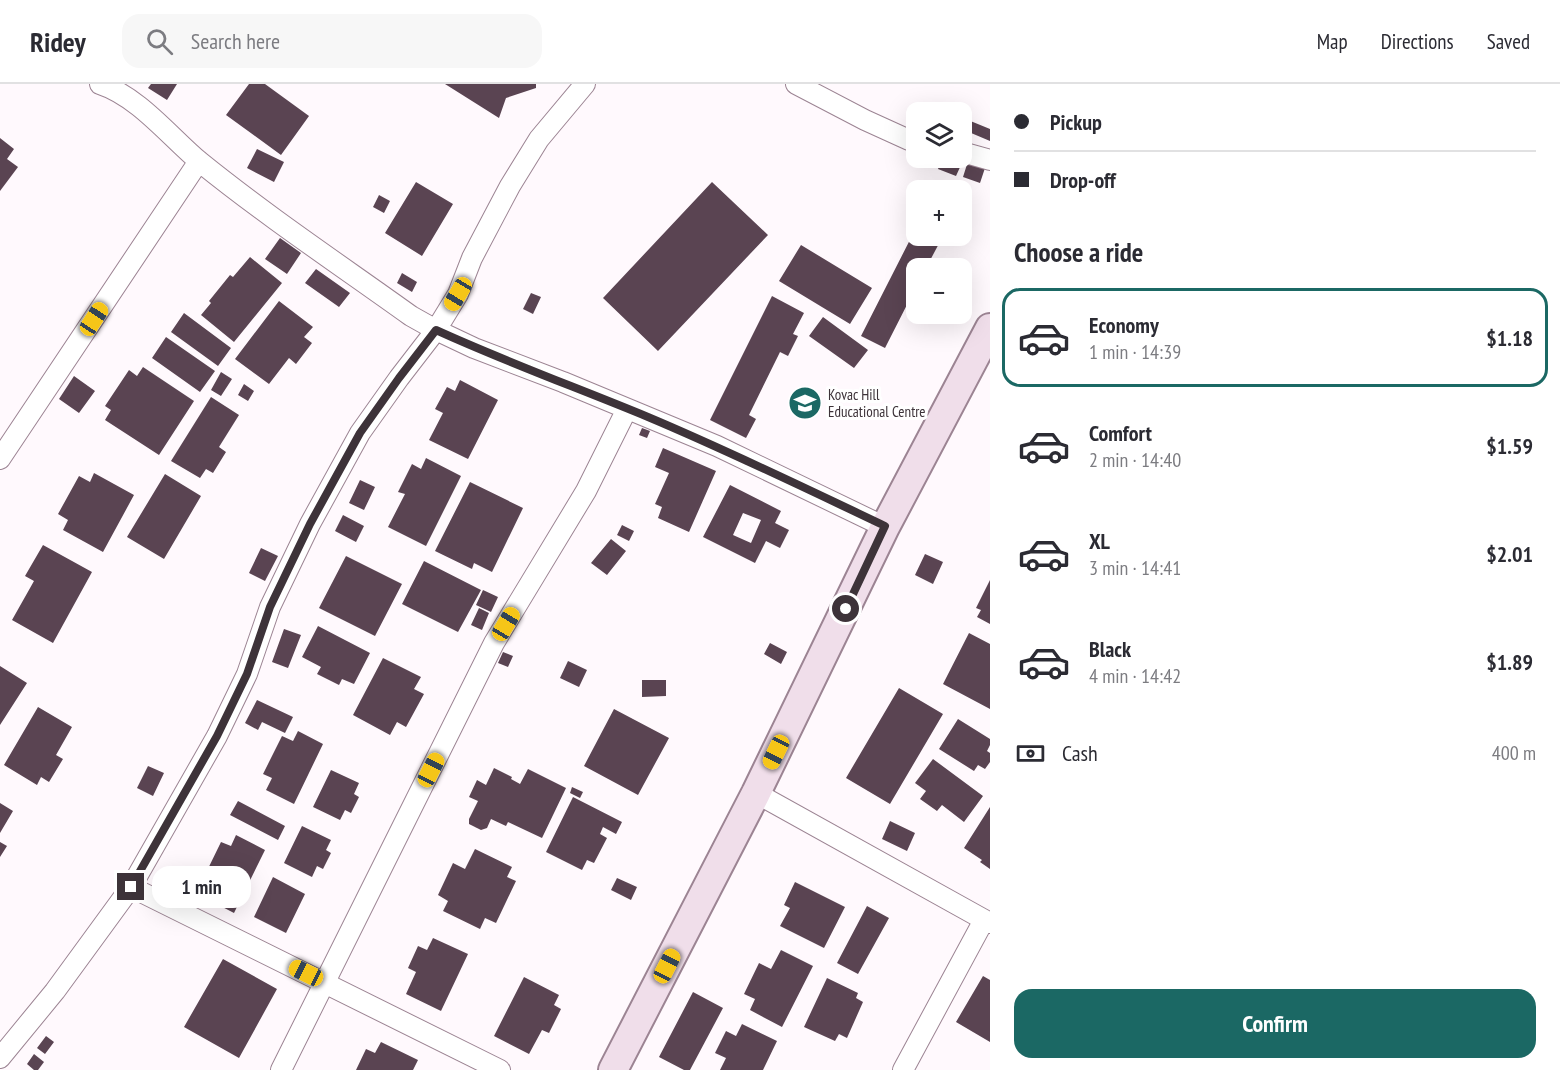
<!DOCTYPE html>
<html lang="en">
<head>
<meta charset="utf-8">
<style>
  body { margin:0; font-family:"PT Sans Narrow",sans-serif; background:#f7f7f7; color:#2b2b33; height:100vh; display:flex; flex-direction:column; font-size:22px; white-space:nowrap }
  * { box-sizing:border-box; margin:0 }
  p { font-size:20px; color:#7c7c81 }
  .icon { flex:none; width:33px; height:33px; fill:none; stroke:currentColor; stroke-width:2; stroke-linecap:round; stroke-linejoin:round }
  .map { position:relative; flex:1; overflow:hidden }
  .sheet { display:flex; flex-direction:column; background:#fff; width:570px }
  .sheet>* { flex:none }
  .banner { display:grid; align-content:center; height:132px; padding:0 24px; background:#fff }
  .tools { position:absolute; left:906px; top:18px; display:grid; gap:12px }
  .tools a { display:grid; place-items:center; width:66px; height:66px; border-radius:12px; background:#fff; box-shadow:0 6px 24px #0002; font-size:30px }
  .end { position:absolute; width:27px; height:27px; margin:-14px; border:8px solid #3d3339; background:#fff; box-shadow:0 0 0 3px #fff }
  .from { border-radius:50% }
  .bubble { position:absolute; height:42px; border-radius:18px; background:#fff; box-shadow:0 6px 24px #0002; font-size:20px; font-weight:700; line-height:42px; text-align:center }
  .car { position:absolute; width:18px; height:36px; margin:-18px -9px; border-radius:8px; box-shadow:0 0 4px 2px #0007; background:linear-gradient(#f5c518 24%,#345 0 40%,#f5c518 0 76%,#345 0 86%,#f5c518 0) }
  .banner b { display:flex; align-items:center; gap:21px; height:57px; font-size:22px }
  .banner b+b { border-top:2px solid #e1e1e2 }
  .banner i { width:15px; height:15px; background:#2b2b33 }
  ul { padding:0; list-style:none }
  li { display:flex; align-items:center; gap:18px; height:99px; margin:0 12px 9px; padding:0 12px; border:3px solid transparent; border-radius:18px }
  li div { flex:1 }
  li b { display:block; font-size:22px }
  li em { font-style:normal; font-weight:700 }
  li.active { border-color:#1b6864 }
  li>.icon { width:54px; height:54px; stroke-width:1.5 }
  h2 { padding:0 24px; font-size:27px; line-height:72px }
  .pay { display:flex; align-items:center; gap:15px; height:66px; padding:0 24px; font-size:22px }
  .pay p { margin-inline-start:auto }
  .cta { display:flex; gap:12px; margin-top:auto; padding:12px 24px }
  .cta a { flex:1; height:69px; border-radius:18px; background:#1b6864; color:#fff; font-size:24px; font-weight:700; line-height:69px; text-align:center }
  header { display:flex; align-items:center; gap:36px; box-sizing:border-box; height:84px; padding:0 30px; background:#fff; border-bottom:2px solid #e1e1e2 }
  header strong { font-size:28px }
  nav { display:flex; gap:33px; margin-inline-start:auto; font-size:21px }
  .search { width:420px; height:54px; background:#f7f7f7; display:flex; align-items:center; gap:15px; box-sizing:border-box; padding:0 21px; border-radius:18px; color:#7c7c81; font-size:22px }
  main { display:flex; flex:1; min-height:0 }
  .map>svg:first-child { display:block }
  .building { fill:#5a4452; fill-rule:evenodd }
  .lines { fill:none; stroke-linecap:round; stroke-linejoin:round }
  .street-casing { stroke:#9c8493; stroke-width:22 }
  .secondary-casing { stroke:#9c8493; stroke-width:32 }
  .street { stroke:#fff; stroke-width:20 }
  .secondary { stroke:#f0deea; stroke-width:28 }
  .route { stroke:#3d3339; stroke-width:8 }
  .labels { text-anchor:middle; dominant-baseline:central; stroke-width:6; stroke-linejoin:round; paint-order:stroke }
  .poi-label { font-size:15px; fill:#3d3339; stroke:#fff; text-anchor:start }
</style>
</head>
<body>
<header>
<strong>Ridey</strong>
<div class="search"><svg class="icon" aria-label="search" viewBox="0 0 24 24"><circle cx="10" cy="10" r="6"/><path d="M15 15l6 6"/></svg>Search here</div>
<nav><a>Map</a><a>Directions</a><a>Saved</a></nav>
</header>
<main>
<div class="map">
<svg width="990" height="986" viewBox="0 0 990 986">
  <rect width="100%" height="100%" fill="#fff9fd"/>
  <!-- building -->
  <path class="building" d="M151 0H177L167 16 148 4Z
    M249 0H265L309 32 281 71 226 31Z
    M445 0H536V4L506 14 499 34Z
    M968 36 990 45V57L964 46Z
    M0 54 14 65 7 75 18 83 0 107Z
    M257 65 284 78 274 98 247 84Z
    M942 74 961 81 956 92 938 85Z
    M969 74 986 81 980 99 963 93Z
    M416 98 453 120 422 172 385 149Z
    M712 98 768 151 658 267 603 214Z
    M941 98 958 106H936Z
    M379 111 390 117 384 129 373 123Z
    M916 144V152H943L926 184H916V203L885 264 861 252Z
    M280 154 301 169 287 190 265 175Z
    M801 161 872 204 850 240 779 197Z
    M250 173 282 199 234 258 201 231 211 219 209 217 230 191 233 193Z
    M316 185 350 209 339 223 305 199Z
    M402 189 417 198 412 208 397 199Z
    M531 209 541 213 533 230 523 225Z
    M772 212 804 229 793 250 798 252 788 272 780 268 749 331 756 335 746 354 710 336Z
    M279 217 313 243 304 253 312 259 296 280 289 274 269 300 235 275Z
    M184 229 231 264 218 282 171 248Z
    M823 233 868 266 854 284 809 252Z
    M166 253 215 287 200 308 152 274Z
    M143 283 194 317 159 371 105 336 111 326 105 322 129 286 137 292Z
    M221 288 232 295 221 312 211 306Z
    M74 292 95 307 79 329 59 315Z
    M460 296 498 316 468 375 429 356 443 329 435 325 447 303 455 307Z
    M244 300 254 307 248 317 238 311Z
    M211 313 239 331 219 363 226 368 213 389 206 385 200 394 171 377Z
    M642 344 650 347 647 354 639 351Z
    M663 364 716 387 689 448 658 434 662 423 655 420 669 389 655 383Z
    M426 374 461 392 426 462 388 443 405 410 398 408 412 380 421 385Z
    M94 389 134 411 103 468 63 446 68 436 58 430 79 392 90 398Z
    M165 390 201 412 164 475 127 453Z
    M360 396 375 403 364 426 349 419Z
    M470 398 523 424 492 488 474 479 472 485 435 467Z
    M730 401 781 427 775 439 789 446 780 464 766 457 755 479 703 453ZM743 429 761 436 751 459 733 451Z
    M343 431 364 442 356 458 335 447Z
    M622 441 634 447 629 457 617 451Z
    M611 455 626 467 607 491 591 479Z
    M43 461 92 488 53 559 12 536 34 497 25 492Z
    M261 464 278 472 265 497 249 489Z
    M925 470 943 478 933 500 915 491Z
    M346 472 402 500 375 552 319 524Z
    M424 477 481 506 458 548 402 520Z
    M990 496V540L977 533 981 526 976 524Z
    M483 506 498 513 491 528 476 521Z
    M479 524 489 529 482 546 471 541Z
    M318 542 370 569 354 600 342 595 339 601 317 590 321 583 302 573Z
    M284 545 301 551 288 584 272 578Z
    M969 549 990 560V625L943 600Z
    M770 559 787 568 781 580 764 570Z
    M503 568 513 572 508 583 498 579Z
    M383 574 421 593 414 605 424 610 406 643 397 638 390 651 353 631Z
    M568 577 587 586 579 603 560 594Z
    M0 582 27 599 0 641Z
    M642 596H666V612L642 613Z
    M899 604 943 630 890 720 846 694Z
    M257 616 293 633 285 649 262 638 258 646 245 639Z
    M38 623 72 643 56 671 63 675 49 698 41 693 37 701 4 681Z
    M614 625 669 654 638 711 584 682Z
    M958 635 990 655V661L987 667 990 669V678L985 685 978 681 974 687 939 665Z
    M298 647 323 660 294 720 266 706 272 694 263 690 282 652 293 657Z
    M933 675 983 712 964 738 942 721 937 727 920 715 926 707 915 699Z
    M148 682 164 689 153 712 137 704Z
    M494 684 512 693 511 695 520 700 528 685 566 704 542 754 508 738 506 742 491 735 487 744 481 746 469 740V735L478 717 469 713 477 696 486 701Z
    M331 686 359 699 354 710 359 713 351 729 345 726 340 736 313 723Z
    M572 703 583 708 580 714 570 709Z
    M573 713 622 738 616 750 603 743 600 750 607 754 594 779 587 776 582 786 546 768Z
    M238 717 285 742 278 756 230 731Z
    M0 719 13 727 0 749Z
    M990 723V785L980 778 982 776 964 764Z
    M890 737 915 749 907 767 882 755Z
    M302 742 331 756 326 766 331 769 323 785 317 782 312 793 284 779Z
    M236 751 265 766 234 829 205 814 211 801 202 797 221 758 231 762Z
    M0 758 7 762 0 773Z
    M475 765 512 783 507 793 516 797 496 839 485 834 480 845 443 827 448 817 438 811 453 779 465 785Z
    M273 793 305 810 286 849 254 833Z
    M617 794 637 803 631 816 611 806Z
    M795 798 845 823 824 864 780 842 790 824 784 821Z
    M867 822 889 834 858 890 837 879Z
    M433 854 468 870 441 927 406 910 416 888 408 884 418 862 427 866Z
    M781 866 813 882 782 943 750 926 755 915 744 910 759 879 771 885Z
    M223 875 277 905 239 974 184 943Z
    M983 892 990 896V958L956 938Z
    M524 893 559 911 554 921 561 925 549 949 542 946 529 970 494 952Z
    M827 894 858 909 856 914 863 918 847 954 839 950 835 957 804 943Z
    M693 908 723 924 690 986H684L659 973Z
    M742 940 777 957 763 986H720L726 974 715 969 726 947 736 952Z
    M46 952 54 958 45 970 37 964Z
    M381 958 418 976 413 986H356L366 965 375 969Z
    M34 970 44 978 38 986H34L27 980Z"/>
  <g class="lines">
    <!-- street casing -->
    <g class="street-casing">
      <path id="street" d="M100 0C139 13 169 52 200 78 268 133 340 181 411 232L436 246 474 264 563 298 717 362 885 443
        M796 0 865 36 909 56 916 57
        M962 68 990 76
        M0 375 199 77
        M756 709 990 839
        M131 803 500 986
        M0 974 55 907 131 803 217 652 247 590 270 523 310 440 360 349 399 294 436 246 458 210 472 174 510 102 539 55 585 0
        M281 986 494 559 586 407 627 325
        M903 986 984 836"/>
    </g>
    <!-- secondary casing -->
    <g class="secondary-casing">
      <path id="secondary" d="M613 986 756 709 885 443 990 244"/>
    </g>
    <!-- street -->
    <use href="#street" class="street"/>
    <!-- secondary -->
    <use href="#secondary" class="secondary"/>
  </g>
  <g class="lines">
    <!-- route -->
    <path class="route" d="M131 803 217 652 247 590 270 523 310 440 360 349 399 294 436 246C506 278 578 304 648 333 729 367 807 405 885 442L846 525"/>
  </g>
  <!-- icons -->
  <defs>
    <g id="school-disc" transform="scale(1.725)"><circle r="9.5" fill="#1b6864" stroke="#fff"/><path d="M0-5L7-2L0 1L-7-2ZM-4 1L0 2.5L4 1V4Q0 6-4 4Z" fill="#fff"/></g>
  </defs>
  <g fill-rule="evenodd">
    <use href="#school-disc" x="805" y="319"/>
  </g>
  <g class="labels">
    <!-- poi labels -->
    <g class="poi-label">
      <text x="828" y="310">Kovac Hill<tspan x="828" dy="17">Educational Centre</tspan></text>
    </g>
  </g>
</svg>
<div class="tools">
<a><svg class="icon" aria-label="layers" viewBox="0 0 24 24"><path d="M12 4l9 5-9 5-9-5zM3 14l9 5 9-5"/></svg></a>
<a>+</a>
<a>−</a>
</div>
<i class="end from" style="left:846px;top:525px"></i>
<i class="end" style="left:131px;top:803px"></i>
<div class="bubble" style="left:152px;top:782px;width:99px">1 min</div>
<i class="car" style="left:458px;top:210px;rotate:211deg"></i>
<i class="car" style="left:94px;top:235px;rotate:33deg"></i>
<i class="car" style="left:506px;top:540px;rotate:31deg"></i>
<i class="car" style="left:776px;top:668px;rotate:206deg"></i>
<i class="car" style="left:431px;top:686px;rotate:27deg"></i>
<i class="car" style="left:667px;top:882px;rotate:27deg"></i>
<i class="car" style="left:306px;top:889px;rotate:296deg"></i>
</div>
<section class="sheet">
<div class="banner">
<b><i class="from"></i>Pickup</b>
<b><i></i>Drop-off</b>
</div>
<h2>Choose a ride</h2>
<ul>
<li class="active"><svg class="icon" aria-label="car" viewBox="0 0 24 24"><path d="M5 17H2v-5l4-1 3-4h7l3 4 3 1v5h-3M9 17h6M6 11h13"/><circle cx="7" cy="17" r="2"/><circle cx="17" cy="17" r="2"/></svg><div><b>Economy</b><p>1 min · 14:39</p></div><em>$1.18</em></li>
<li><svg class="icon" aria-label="car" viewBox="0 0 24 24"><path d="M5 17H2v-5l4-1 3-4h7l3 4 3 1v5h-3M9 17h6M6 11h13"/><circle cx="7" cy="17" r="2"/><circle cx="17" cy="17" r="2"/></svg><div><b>Comfort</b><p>2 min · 14:40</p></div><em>$1.59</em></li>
<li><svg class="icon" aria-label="car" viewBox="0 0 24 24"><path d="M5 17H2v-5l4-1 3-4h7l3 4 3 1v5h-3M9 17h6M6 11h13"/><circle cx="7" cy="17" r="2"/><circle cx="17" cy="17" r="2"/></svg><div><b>XL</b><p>3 min · 14:41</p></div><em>$2.01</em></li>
<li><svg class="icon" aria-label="car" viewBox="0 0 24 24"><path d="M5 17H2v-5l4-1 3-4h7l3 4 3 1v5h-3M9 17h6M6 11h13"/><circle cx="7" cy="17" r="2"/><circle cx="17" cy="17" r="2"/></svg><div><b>Black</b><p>4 min · 14:42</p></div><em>$1.89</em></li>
</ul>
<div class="pay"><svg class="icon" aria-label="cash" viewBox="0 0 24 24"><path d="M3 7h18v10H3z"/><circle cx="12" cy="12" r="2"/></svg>Cash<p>400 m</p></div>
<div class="cta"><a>Confirm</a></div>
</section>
</main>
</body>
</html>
